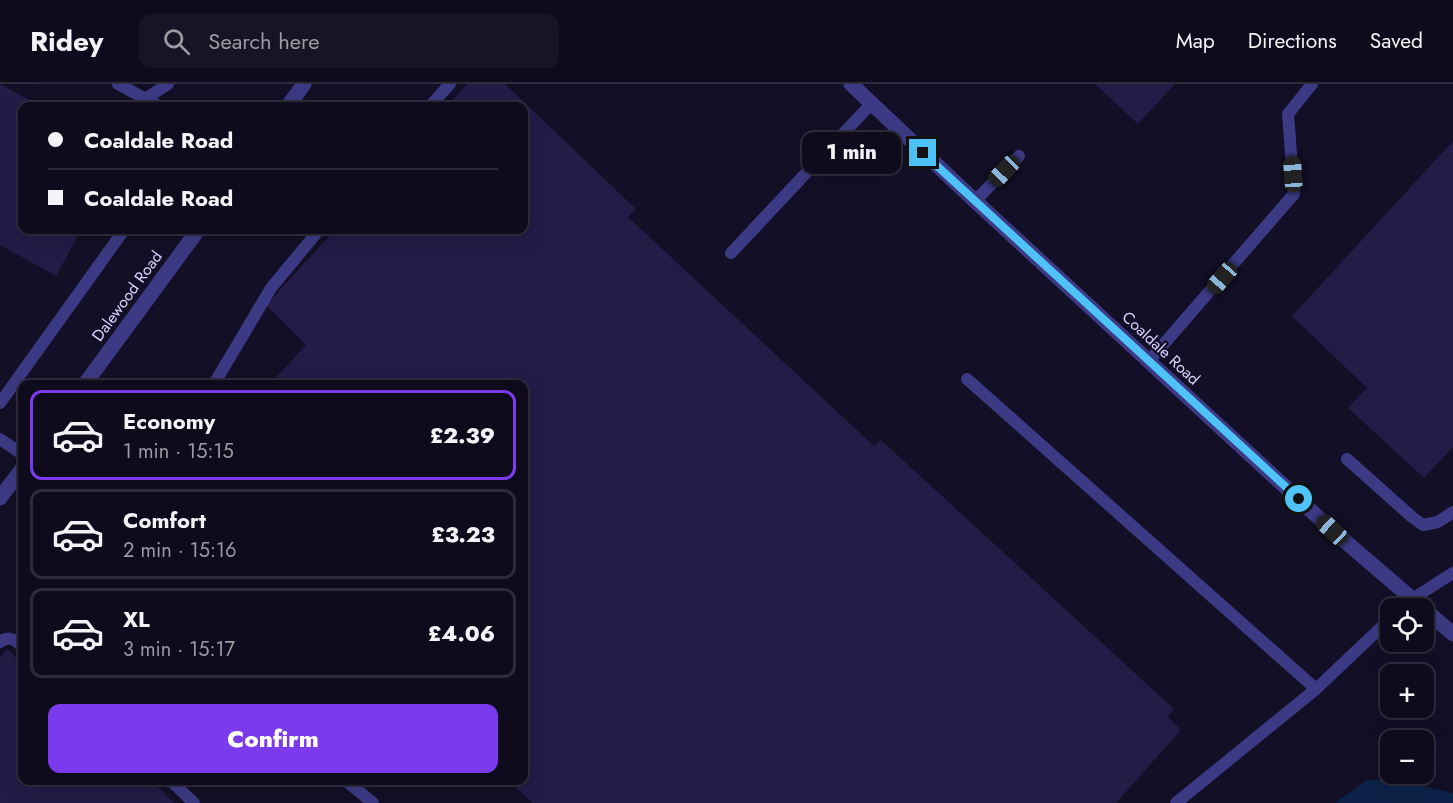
<!DOCTYPE html>
<html lang="en">
<head>
<meta charset="utf-8">
<style>
  body { margin:0; font-family:Jost,sans-serif; background:#171425; color:#f1f3f6; height:100vh; display:flex; flex-direction:column; font-size:22px; white-space:nowrap }
  * { box-sizing:border-box; margin:0 }
  p { font-size:20px; color:#9b9ba3 }
  .icon { flex:none; width:33px; height:33px; fill:none; stroke:currentColor; stroke-width:2; stroke-linecap:round; stroke-linejoin:round }
  .map { position:relative; flex:1; overflow:hidden }
  .sheet { position:absolute; left:18px; top:296px; width:510px; height:405px; display:flex; flex-direction:column; background:#0e0b1c; border-radius:12px; box-shadow:0 6px 24px #0002,0 0 0 2px #2e2b3b }
  .sheet>* { flex:none }
  .banner { position:absolute; left:18px; top:18px; width:510px; height:132px; border-radius:12px; box-shadow:0 6px 24px #0002,0 0 0 2px #2e2b3b; display:grid; align-content:center; height:132px; padding:0 30px; background:#0e0b1c }
  .tools { position:absolute; left:1380px; top:514px; display:grid; gap:12px }
  .tools a { display:grid; place-items:center; width:54px; height:54px; border-radius:12px; background:#0e0b1c; box-shadow:0 6px 24px #0002,0 0 0 2px #2e2b3b; font-size:30px }
  .end { position:absolute; width:27px; height:27px; margin:-14px; border:8px solid #4fc3f7; background:#111; box-shadow:0 0 0 3px #111 }
  .from { border-radius:50% }
  .bubble { position:absolute; height:42px; border-radius:12px; background:#0e0b1c; box-shadow:0 6px 24px #0002,0 0 0 2px #2e2b3b; font-size:20px; font-weight:800; line-height:42px; text-align:center }
  .car { position:absolute; width:18px; height:36px; margin:-18px -9px; border-radius:8px; box-shadow:0 0 4px 2px #0007; background:linear-gradient(#222 24%,#8ab4d8 0 40%,#222 0 76%,#8ab4d8 0 86%,#222 0) }
  .banner b { display:flex; align-items:center; gap:21px; height:57px; font-size:22px }
  .banner b+b { border-top:2px solid #2e2b3b }
  .banner i { width:15px; height:15px; background:#f1f3f6 }
  ul { padding:10px 0 0; list-style:none }
  li { display:flex; align-items:center; gap:18px; height:90px; margin:0 12px 9px; padding:0 18px; border:3px solid #2e2b3b; border-radius:12px }
  li div { flex:1 }
  li b { display:block; font-size:22px }
  li em { font-style:normal; font-weight:800 }
  li.current { border-color:#7c3aed }
  li>.icon { width:54px; height:54px; stroke-width:1.5 }
  .button { display:flex; gap:12px; margin-top:auto; padding:12px 30px }
  .button a { flex:1; height:69px; border-radius:12px; background:#7c3aed; color:#fff; font-size:24px; font-weight:800; line-height:69px; text-align:center }
  header { display:flex; align-items:center; gap:36px; box-sizing:border-box; height:84px; padding:0 30px; background:#0e0b1c; border-bottom:2px solid #2e2b3b }
  header strong { font-size:28px }
  nav { display:flex; gap:33px; margin-inline-start:auto; font-size:21px }
  .search { width:420px; height:54px; background:#171425; display:flex; align-items:center; gap:15px; box-sizing:border-box; padding:0 21px; border-radius:12px; color:#9b9ba3; font-size:22px }
  .map>svg:first-child { display:block }
  .water { fill:#0c2248 }
  .building { fill:#241b47 }
  .lines { fill:none; stroke-linecap:round; stroke-linejoin:round }
  .service { stroke:#3d3a85; stroke-width:12 }
  .minor { stroke:#3d3a85; stroke-width:15 }
  .route { stroke:#4fc3f7; stroke-width:8 }
  .labels { text-anchor:middle; dominant-baseline:central; stroke-width:4.5; stroke-linejoin:round; paint-order:stroke }
  .street-label { font-size:16px; fill:#d9d4ff; stroke:#130f26 }
</style>
</head>
<body>
<header>
<strong>Ridey</strong>
<div class="search"><svg class="icon" aria-label="search" viewBox="0 0 24 24"><circle cx="10" cy="10" r="6"/><path d="M15 15l6 6"/></svg>Search here</div>
<nav><a>Map</a><a>Directions</a><a>Saved</a></nav>
</header>
<div class="map">
<svg width="1453" height="719" viewBox="0 0 1453 719">
  <rect width="100%" height="100%" fill="#130f26"/>
  <!-- water -->
  <path class="water" d="M1392 695 1453 709V719H1335L1367 696Z"/>
  <!-- building -->
  <path class="building" d="M0 0 41 22H22V146H81L56 192 0 161Z
    M467 0H505L636 125 628 133 874 362 881 356 1174 625 1168 633 1181 646 1116 719H533L507 696H524V300H270L306 261 266 221 335 146H524V22H447Z
    M1095 0H1175L1138 40Z
    M1453 57V363L1424 394 1348 324 1367 304 1292 232Z
    M7 565 22 579V696H150L175 719H0V573Z"/>
  <g class="lines">
    <!-- service -->
    <path class="service" d="M118 0 159 22
      M145 15 168 0
      M430 22 450 0
      M975 117 1019 72
      M731 169 871 20
      M1149 277 1294 110 1288 30 1312 0
      M967 295 1316 605
      M214 300 271 204 319 146
      M0 319 124 146
      M0 355 22 370
      M1347 375 1412 433 1423 441 1438 438 1453 428
      M1401 525 1412 515 1453 489
      M0 558C9 551 15 556 22 562
      M170 696 194 719
      M345 696 373 719
      M1176 719 1316 605 1390 535"/>
    <!-- minor -->
    <path class="minor" d="M851 0 975 117 1332 446 1453 550
      M288 22 304 0
      M85 300 198 146
      M0 414 22 385"/>
  </g>
  <g class="lines">
    <!-- route -->
    <path class="route" d="M923 69 1299 415"/>
  </g>
  <g class="labels">
    <!-- street labels -->
    <g class="street-label">
      <text transform="translate(127 212) rotate(-54)">Dalewood Road</text>
      <text transform="translate(1161 264) rotate(43)">Coaldale Road</text>
    </g>
  </g>
</svg>
<div class="tools">
<a><svg class="icon" aria-label="locate" viewBox="0 0 24 24"><circle cx="12" cy="12" r="6"/><path d="M12 2v4M12 18v4M2 12h4M18 12h4"/></svg></a>
<a>+</a>
<a>−</a>
</div>
<i class="end from" style="left:1299px;top:415px"></i>
<i class="end" style="left:923px;top:69px"></i>
<div class="bubble" style="left:802px;top:48px;width:99px">1 min</div>
<i class="car" style="left:1004px;top:87px;rotate:224deg"></i>
<i class="car" style="left:1293px;top:90px;rotate:356deg"></i>
<i class="car" style="left:1222px;top:194px;rotate:221deg"></i>
<i class="car" style="left:1332px;top:446px;rotate:313deg"></i>
<div class="banner">
<b><i class="from"></i>Coaldale Road</b>
<b><i></i>Coaldale Road</b>
</div>
<section class="sheet">
<ul>
<li class="current"><svg class="icon" aria-label="car" viewBox="0 0 24 24"><path d="M5 17H2v-5l4-1 3-4h7l3 4 3 1v5h-3M9 17h6M6 11h13"/><circle cx="7" cy="17" r="2"/><circle cx="17" cy="17" r="2"/></svg><div><b>Economy</b><p>1 min · 15:15</p></div><em>£2.39</em></li>
<li><svg class="icon" aria-label="car" viewBox="0 0 24 24"><path d="M5 17H2v-5l4-1 3-4h7l3 4 3 1v5h-3M9 17h6M6 11h13"/><circle cx="7" cy="17" r="2"/><circle cx="17" cy="17" r="2"/></svg><div><b>Comfort</b><p>2 min · 15:16</p></div><em>£3.23</em></li>
<li><svg class="icon" aria-label="car" viewBox="0 0 24 24"><path d="M5 17H2v-5l4-1 3-4h7l3 4 3 1v5h-3M9 17h6M6 11h13"/><circle cx="7" cy="17" r="2"/><circle cx="17" cy="17" r="2"/></svg><div><b>XL</b><p>3 min · 15:17</p></div><em>£4.06</em></li>
</ul>
<div class="button"><a>Confirm</a></div>
</section>
</div>
</body>
</html>
